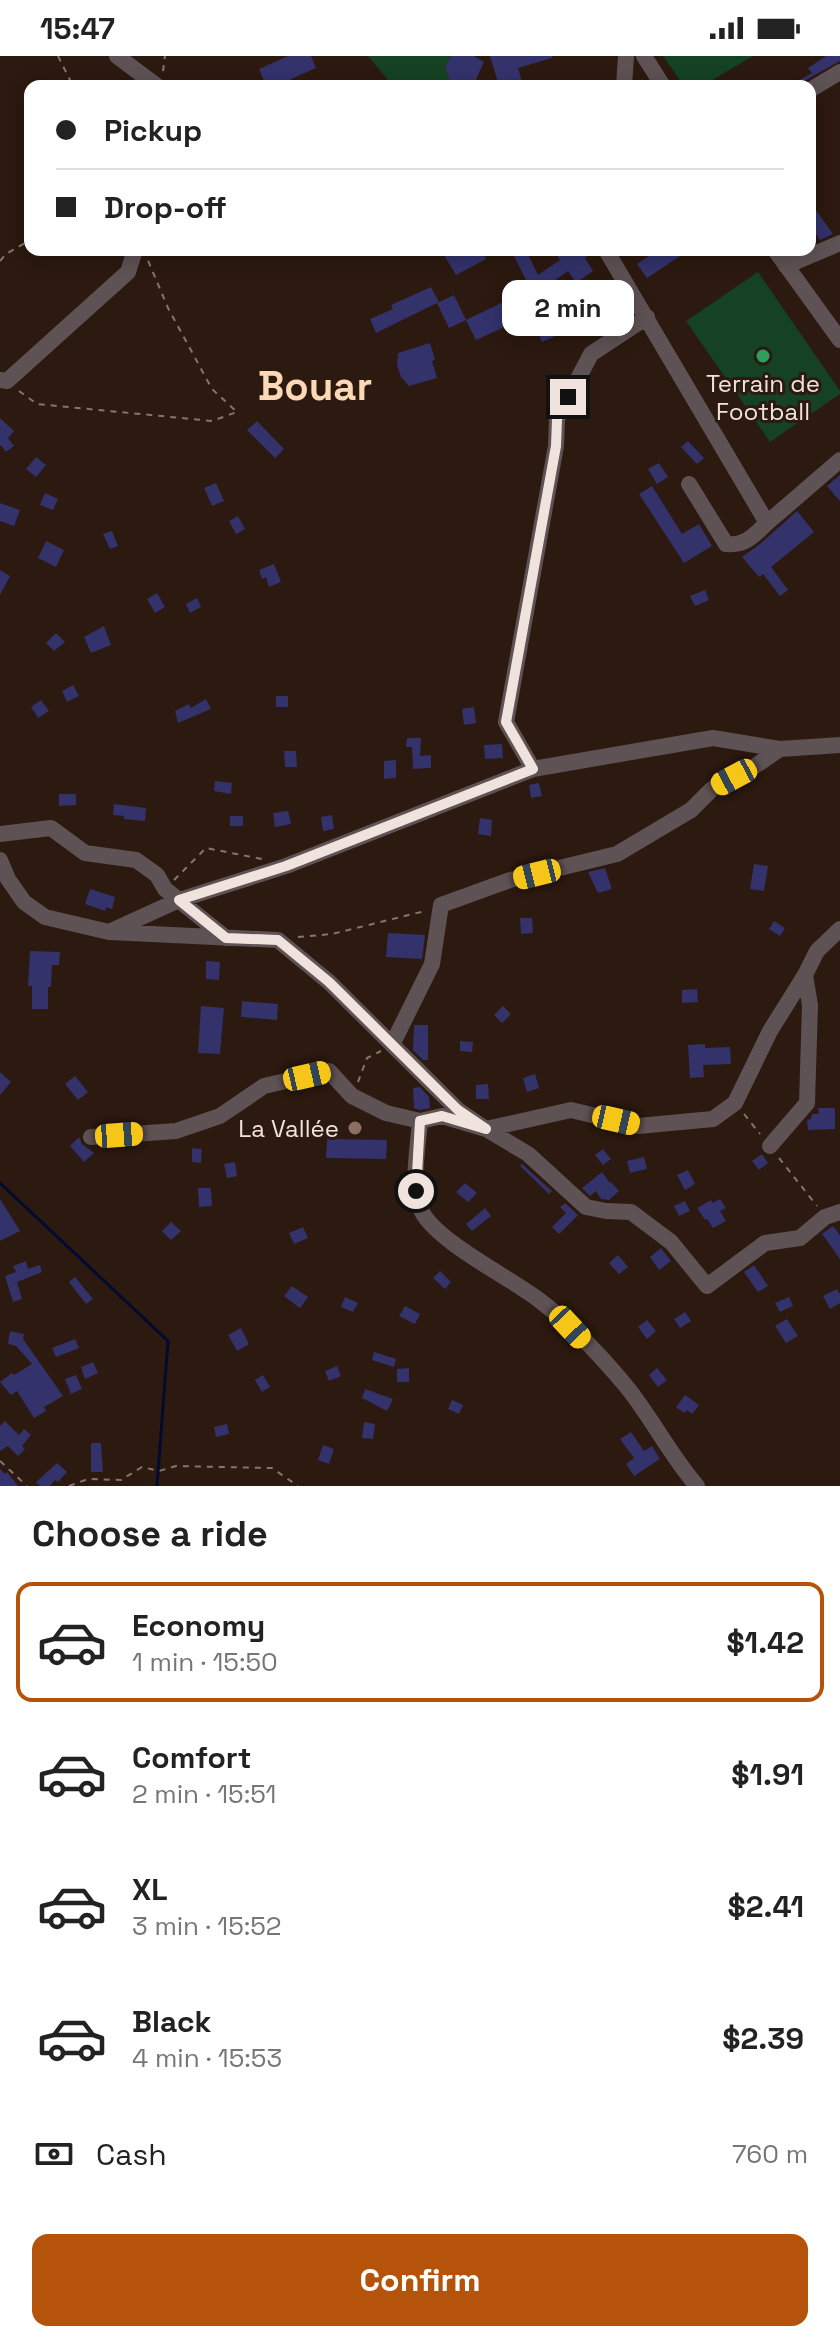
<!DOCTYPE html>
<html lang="en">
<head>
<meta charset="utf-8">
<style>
  body { margin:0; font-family:"Space Grotesk",sans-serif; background:#f6f6f6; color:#222; height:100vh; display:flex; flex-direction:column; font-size:30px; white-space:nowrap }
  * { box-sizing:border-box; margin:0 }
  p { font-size:26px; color:#767676 }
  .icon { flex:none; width:44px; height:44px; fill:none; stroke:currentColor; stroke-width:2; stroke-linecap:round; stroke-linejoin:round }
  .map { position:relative; height:1430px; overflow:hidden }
  .drawer { display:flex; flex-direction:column; background:#fff; flex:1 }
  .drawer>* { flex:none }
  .hud { position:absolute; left:24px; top:24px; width:792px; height:176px; border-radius:16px; box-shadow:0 4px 20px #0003; display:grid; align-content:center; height:176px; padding:0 32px; background:#fff }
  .end { position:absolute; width:36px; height:36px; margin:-18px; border:10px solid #f0e2dc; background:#111; box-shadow:0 0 0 4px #111 }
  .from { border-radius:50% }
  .bubble { position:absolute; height:56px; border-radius:16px; background:#fff; box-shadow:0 4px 20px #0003; font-size:26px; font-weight:800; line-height:56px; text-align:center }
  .car { position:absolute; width:24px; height:48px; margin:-24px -12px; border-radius:10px; box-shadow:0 0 6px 2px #0007; background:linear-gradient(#f5c518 24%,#345 0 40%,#f5c518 0 76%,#345 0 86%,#f5c518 0) }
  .hud b { display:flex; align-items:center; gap:28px; height:76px; font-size:30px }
  .hud b+b { border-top:2px solid #e0e0e0 }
  .hud i { width:20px; height:20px; background:#222 }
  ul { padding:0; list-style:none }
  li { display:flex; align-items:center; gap:24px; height:120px; margin:0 16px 12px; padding:0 16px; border:4px solid transparent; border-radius:16px }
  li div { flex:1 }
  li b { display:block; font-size:30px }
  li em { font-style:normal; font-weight:800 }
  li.selected { border-color:#b45309 }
  li>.icon { width:72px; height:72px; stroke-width:1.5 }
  h2 { padding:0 32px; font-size:36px; line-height:96px }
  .pay { display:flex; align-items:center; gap:20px; height:88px; padding:0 32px; font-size:30px }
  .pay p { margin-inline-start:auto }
  .primary-button { display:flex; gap:16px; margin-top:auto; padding:16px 32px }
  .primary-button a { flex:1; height:92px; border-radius:16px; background:#b45309; color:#fff; font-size:32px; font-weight:800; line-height:92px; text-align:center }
  .status { display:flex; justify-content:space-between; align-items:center; height:56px; padding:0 40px; background:#fff; direction:ltr }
  .status svg { height:22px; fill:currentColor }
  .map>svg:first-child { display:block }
  .green { fill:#144223 }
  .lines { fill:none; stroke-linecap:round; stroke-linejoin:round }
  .stream { stroke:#000b2f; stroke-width:3 }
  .building { fill:#33326b }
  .path { stroke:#86756d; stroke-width:2; stroke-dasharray:6 6; stroke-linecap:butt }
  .minor { stroke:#5e5254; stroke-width:16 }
  .route { stroke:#f0e2dc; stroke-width:10 }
  .leisure-dot { fill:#2e9e5b; stroke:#2c190f; stroke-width:3 }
  .education-dot { fill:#8d6e63; stroke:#2c190f; stroke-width:3 }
  .labels { text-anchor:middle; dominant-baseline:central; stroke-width:6; stroke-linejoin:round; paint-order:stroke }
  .poi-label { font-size:24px; fill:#f0e2dc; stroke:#2c190f }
  .town-label { font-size:40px; font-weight:bold; fill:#fcd8b7; stroke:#2c190f }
</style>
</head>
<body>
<div class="status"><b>15:47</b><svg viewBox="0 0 49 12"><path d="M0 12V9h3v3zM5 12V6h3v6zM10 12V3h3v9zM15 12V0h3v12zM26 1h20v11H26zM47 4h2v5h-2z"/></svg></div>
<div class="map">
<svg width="840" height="1430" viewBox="0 0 840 1430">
  <rect width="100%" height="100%" fill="#2c190f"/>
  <!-- green -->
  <path class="green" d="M368 0H451L445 11 452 30H393Z
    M663 0H753L702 30H684Z
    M758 216 840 335V338L770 386 686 265Z"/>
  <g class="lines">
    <!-- stream -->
    <path class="stream" d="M0 1127 168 1285 157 1430"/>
  </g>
  <!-- building -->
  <path class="building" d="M288 0H311L316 12 291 23 294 30H266L259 13Z
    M451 0H474L484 6 475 26 462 30 450 25 445 11Z
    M490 0H552V2L518 12 523 30H499Z
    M826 0H840V5L804 25 800 30H789L812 17 808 12Z
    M810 148 818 157 833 178 820 184 810 169Z
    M441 194H481L486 203 456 219Z
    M511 194H526L538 219 560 204 554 194H595L585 202 593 215 576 227 568 215 508 258 513 267 476 284 466 264 526 235 524 230 528 228Z
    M658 194H689L647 222 637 208Z
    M431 231 439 246 376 277 370 263 393 253 391 249Z
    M454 239 466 264 449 272 437 247Z
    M558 241 573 272 542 286 529 256Z
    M430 287 435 304 432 305 437 322 409 330 401 321 397 309 398 297Z
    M0 362 14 375 8 382 14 390 6 396 1 389 0 391Z
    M257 365 284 393 275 402 247 374Z
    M688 385 704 402 697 408 681 391Z
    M36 401 46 409 36 421 26 413Z
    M659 407 668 421 657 428 648 413Z
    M840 419V445L827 430Z
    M216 427 224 445 212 450 204 432Z
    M652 430 682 478 699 468 712 490 684 507 639 438Z
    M45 437 58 443 53 454 40 449Z
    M0 447 20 454 14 470 0 465Z
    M797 455 814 476 771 511 788 534 780 540 763 518 759 521 742 501 760 488Z
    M238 460 245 473 236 478 229 465Z
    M112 475 118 490 110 493 103 478Z
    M46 485 64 494 56 511 38 502Z
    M274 508 281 526 269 531 266 521 262 523 259 514Z
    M0 514 10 520 0 539Z
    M705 534 709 544 695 550 690 540Z
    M157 537 165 551 155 557 147 543Z
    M197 542 201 551 190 557 186 548Z
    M104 570 111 589 91 597 84 581Z
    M56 577 65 586 54 595 46 587Z
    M73 629 79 640 67 646 62 635Z
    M276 640H288V651H276Z
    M206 643 211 653 178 667 175 655 189 648 191 652Z
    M41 644 49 655 38 662 31 651Z
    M474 651 476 667 464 669 462 653Z
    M407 682H421L420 700 431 699V712L413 713 412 691H406Z
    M502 688 503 702 485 703 484 689Z
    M284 695H296L297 711H285Z
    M396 704V722L384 723V705Z
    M215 725 232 727 231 738 214 735Z
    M539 727 542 740 531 742 529 729Z
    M59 738H76V749L59 750Z
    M114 748 146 752 145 765 124 763V760L113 759Z
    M288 755 291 768 275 771 273 757Z
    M332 759 334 773 323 775 321 761Z
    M230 760H243V770H230Z
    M480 762 492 764 491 780 478 778Z
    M754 808 768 810 764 835 750 833Z
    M605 812 612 833 598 837 588 816Z
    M90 833 115 841 112 853 106 851 105 855 85 848Z
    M520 862H532L533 877 521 878Z
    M774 865 785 872 780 880 769 873Z
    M388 877 425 879 422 903 386 901Z
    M30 895 60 896 59 909H52L51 931H48V953H32V930H28Z
    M206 905 220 906 219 924 206 923Z
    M697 933 698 946 682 947V934Z
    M242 945 278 948 277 964 241 961Z
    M201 950 224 952 220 998 198 997Z
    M503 950 511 958 502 967 494 959Z
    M414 969H428V1004H423L413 994Z
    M460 985 473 986 472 996 460 995Z
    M705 988V992L730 991 731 1008 703 1009 704 1021 690 1022 688 989Z
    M0 1016 11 1026 0 1039Z
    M535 1018 539 1032 527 1036 523 1022Z
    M75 1020 88 1036 78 1044 65 1028Z
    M488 1028 489 1043H476V1029Z
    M420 1031 429 1041 430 1052 420 1054 414 1052 413 1032Z
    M818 1052H835V1073L808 1074 807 1064 811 1063 812 1058H819Z
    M79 1081 82 1088 94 1097 84 1106 70 1090Z
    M327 1083 387 1084 386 1103 326 1102Z
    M192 1092 202 1093 201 1107 192 1106Z
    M603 1093 611 1103 603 1109 595 1099Z
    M762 1098 768 1107 759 1114 752 1105Z
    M644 1101 647 1113 630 1117 627 1105Z
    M235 1106 237 1120 227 1122 224 1108Z
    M522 1108 552 1135 549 1138 520 1110Z
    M688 1114 695 1128 685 1134 677 1119Z
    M602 1116 610 1127 611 1126 619 1135 609 1144 601 1143 596 1135 590 1140 582 1132Z
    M465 1127 477 1137 468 1146 456 1136Z
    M198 1132H211L212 1150 199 1151Z
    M0 1143 20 1175 0 1185Z
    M720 1143 726 1152 720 1155 726 1165 713 1172 707 1163 705 1164 697 1152 711 1144 712 1147Z
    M685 1145 690 1155 679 1160 674 1150Z
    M565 1147 578 1159 559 1178 552 1171 566 1157 560 1151Z
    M485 1152 491 1160 472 1175 466 1168Z
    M171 1166 181 1175 171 1184 162 1175Z
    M833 1170 840 1179V1203L822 1178Z
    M303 1171 308 1182 294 1188 289 1177Z
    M661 1192 671 1205 659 1214 650 1201Z
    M618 1199 628 1211 619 1218 609 1207Z
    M26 1205 28 1213 40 1209 42 1216 17 1226 22 1243 13 1246 5 1220 16 1216 13 1210Z
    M754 1209 768 1230 758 1236 744 1216Z
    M440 1215 451 1226 445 1233 433 1222Z
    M75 1221 93 1243 86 1248 69 1226Z
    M292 1230 308 1241 300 1252 284 1240Z
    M837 1233 840 1238V1247L830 1253 823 1240Z
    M345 1241 358 1247 353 1256 341 1251Z
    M789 1241 793 1250 780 1256 775 1247Z
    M405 1250 420 1258 415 1268 399 1260Z
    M685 1256 691 1265 680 1272 674 1263Z
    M787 1263 798 1280 786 1287 775 1270Z
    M647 1264 656 1275 647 1283 638 1271Z
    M241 1272 249 1288 237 1295 228 1279Z
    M10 1275 24 1278 23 1283 63 1340 44 1351 46 1355 34 1362 17 1335 11 1339 0 1326 12 1317 14 1319 32 1308 16 1290 8 1288Z
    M75 1283 79 1292 56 1301 52 1292Z
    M374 1296 396 1303 394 1311 372 1304Z
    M93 1306 98 1317 85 1323 81 1311Z
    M337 1310 341 1320 329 1325 325 1315Z
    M409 1312V1326H397V1313Z
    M657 1312 667 1324 658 1331 649 1319Z
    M76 1319 82 1333 71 1338 65 1323Z
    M263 1319 270 1331 262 1336 255 1324Z
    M365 1333 393 1343 387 1355 362 1342Z
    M685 1339 699 1349 692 1358 687 1354 684 1357 676 1351Z
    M452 1344 463 1349 459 1358 448 1353Z
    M5 1365 19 1379 24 1373 31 1379 22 1390 25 1393 18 1400 8 1390 0 1395V1370Z
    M364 1366 375 1368 373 1383 362 1382Z
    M227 1368 229 1378 216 1381 214 1371Z
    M631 1376 644 1395 652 1390 660 1403 634 1420 626 1408 634 1402 620 1383Z
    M91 1387H101L103 1416H91Z
    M323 1389 334 1393 329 1408 318 1404Z
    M57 1407 67 1416 58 1426 55 1424 50 1430H40L36 1426Z
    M0 1413 5 1418 7 1416 18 1430H0Z"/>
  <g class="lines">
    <!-- path -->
    <path class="path" d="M58 0 73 30
      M163 15 165 0
      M0 205 6 198 30 184
      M19 335 37 348 212 365 237 356 212 333 168 252 147 202
      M174 824 206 792 262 803
      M298 881 332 878 425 855
      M358 1026 367 1002 381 995
      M744 1058 760 1078
      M779 1102 817 1150
      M0 1405 27 1430
      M69 1430 88 1423 121 1424 142 1411 159 1415 176 1410 272 1412 298 1430"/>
    <!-- minor -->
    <path class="minor" d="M117 0 157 30
      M644 0 663 30
      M624 30 626 0
      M810 34 840 16
      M606 194 767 467 840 404
      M775 194 840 284
      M786 210 840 187
      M0 324 7 325 128 216 135 194
      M689 428 726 488C746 490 753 480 767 467
      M533 713 506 666 556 390 557 363 591 298 647 261
      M0 778 51 772 85 797 136 804 157 819 165 833 226 882
      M0 804 8 823 24 846 45 861 109 876 278 884 329 926 458 1054 486 1073 571 1054 638 1070 713 1063 735 1047 770 975 805 919 817 895 840 873
      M111 875 179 844 286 810 533 713 713 682 780 693 840 689
      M392 989 432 908 441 849 510 824 617 798 691 754 712 733 755 710 780 693
      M91 1081 176 1075 220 1060 264 1030 329 1015 352 1040 386 1057 420 1065
      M770 1090 807 1047 810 949 805 919
      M697 1430C670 1399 652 1362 626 1330 601 1300 571 1268 539 1244 509 1221 439 1187 422 1156 410 1133 418 1091 420 1065L442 1060 486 1073 528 1098 586 1151 606 1155 631 1156 671 1186 707 1230 765 1187 800 1182 825 1161 840 1156"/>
  </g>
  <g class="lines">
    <!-- route -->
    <path class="route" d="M416 1135 420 1065 442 1060 486 1073 458 1054 329 926 278 884 226 882 179 844 286 810 533 713 506 666 556 390 557 363 568 341"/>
  </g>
  <!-- markers -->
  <circle class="leisure-dot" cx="763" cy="300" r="8"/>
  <circle class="education-dot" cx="355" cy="1072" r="8"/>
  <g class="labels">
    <!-- poi labels -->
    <g class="poi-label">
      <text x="763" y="327">Terrain de<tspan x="763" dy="28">Football</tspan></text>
      <text x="339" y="1072" text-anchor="end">La Vallée</text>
    </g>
    <!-- town labels -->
    <g class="town-label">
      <text x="315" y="330">Bouar</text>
    </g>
  </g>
</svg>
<i class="end from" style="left:416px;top:1135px"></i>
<i class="end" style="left:568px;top:341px"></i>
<div class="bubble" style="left:502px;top:224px;width:132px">2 min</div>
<i class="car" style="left:734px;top:721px;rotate:242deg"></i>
<i class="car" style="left:537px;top:818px;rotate:256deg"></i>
<i class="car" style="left:307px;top:1020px;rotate:77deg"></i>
<i class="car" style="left:616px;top:1064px;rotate:103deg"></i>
<i class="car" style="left:119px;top:1079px;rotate:86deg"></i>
<i class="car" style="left:570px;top:1271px;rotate:137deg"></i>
<div class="hud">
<b><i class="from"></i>Pickup</b>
<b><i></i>Drop-off</b>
</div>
</div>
<section class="drawer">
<h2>Choose a ride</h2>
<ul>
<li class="selected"><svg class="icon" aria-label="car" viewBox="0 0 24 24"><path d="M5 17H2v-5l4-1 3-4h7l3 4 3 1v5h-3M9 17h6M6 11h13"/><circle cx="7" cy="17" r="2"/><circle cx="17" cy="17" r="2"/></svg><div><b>Economy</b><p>1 min · 15:50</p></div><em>$1.42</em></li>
<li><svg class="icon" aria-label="car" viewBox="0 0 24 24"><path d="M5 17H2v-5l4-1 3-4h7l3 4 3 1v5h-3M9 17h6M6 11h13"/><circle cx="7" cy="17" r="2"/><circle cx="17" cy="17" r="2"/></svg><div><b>Comfort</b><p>2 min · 15:51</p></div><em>$1.91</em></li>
<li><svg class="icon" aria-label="car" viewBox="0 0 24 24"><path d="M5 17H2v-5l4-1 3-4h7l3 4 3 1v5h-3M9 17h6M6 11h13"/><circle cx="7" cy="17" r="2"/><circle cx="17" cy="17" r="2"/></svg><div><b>XL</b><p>3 min · 15:52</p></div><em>$2.41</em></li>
<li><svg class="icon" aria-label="car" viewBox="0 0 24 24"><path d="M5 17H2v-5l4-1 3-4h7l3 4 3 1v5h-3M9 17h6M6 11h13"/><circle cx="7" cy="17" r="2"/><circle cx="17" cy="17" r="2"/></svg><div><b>Black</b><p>4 min · 15:53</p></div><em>$2.39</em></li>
</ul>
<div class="pay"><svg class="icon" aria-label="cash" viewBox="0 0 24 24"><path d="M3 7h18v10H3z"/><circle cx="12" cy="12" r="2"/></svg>Cash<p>760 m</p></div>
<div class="primary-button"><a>Confirm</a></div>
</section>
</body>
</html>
